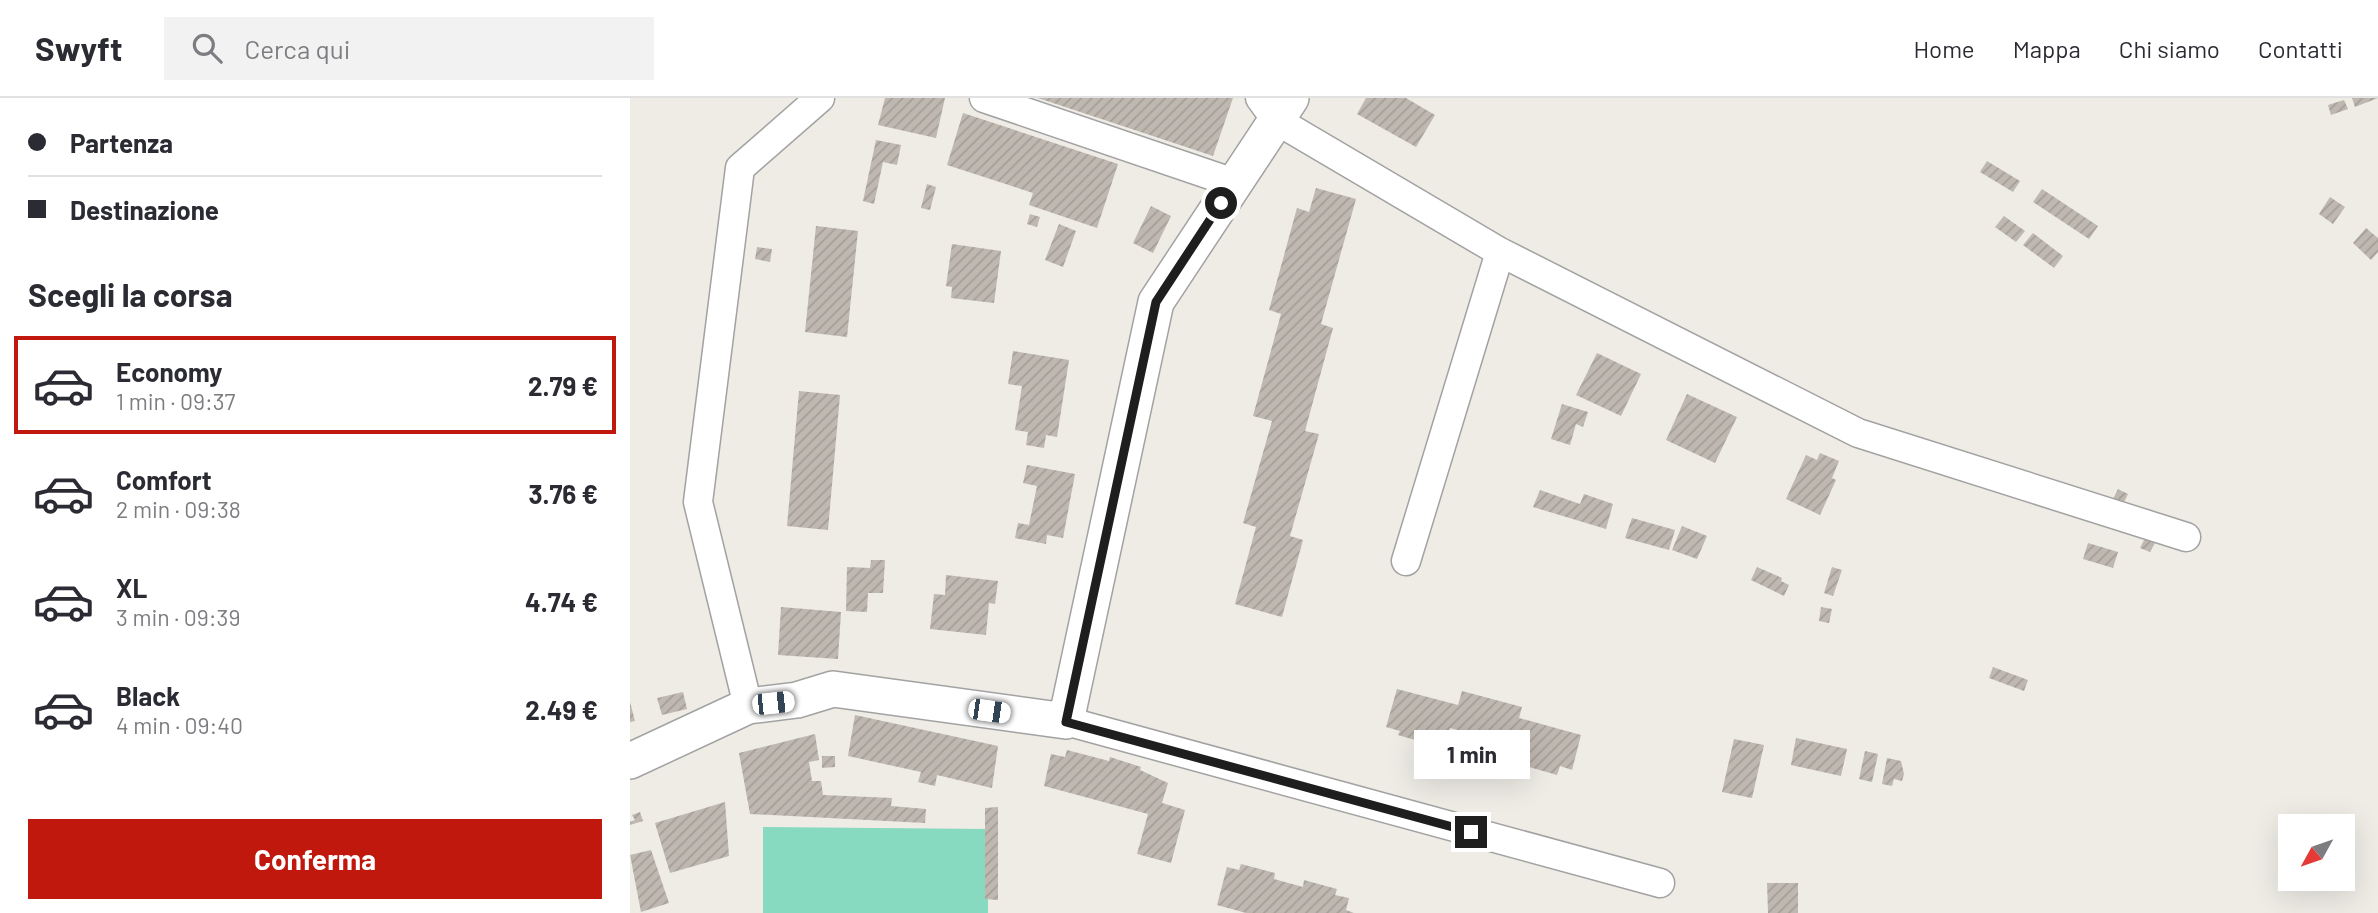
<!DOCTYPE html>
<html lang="it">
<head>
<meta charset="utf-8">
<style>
  body { margin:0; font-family:Barlow,sans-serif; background:#f2f2f3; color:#2b2b33; height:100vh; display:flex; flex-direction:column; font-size:26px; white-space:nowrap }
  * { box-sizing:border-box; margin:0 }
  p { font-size:23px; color:#7c7c81 }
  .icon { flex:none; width:38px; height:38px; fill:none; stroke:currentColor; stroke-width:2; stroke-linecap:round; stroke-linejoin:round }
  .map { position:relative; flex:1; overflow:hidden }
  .side { display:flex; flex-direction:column; background:#fff; width:630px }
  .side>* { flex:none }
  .top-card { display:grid; align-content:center; height:154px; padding:0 28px; background:#fff }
  .needle { width:46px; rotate:230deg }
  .controls { position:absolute; left:1648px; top:716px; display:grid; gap:14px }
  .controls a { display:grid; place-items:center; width:77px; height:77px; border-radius:0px; background:#fff; box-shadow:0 7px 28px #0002; font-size:35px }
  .end { position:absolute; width:32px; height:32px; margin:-16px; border:9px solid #1e1e1e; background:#fff; box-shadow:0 0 0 4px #fff }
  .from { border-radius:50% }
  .bubble { position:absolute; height:49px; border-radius:0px; background:#fff; box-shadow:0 7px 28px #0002; font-size:23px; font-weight:700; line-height:49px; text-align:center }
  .car { position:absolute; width:21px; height:42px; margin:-21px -10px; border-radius:9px; box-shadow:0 0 5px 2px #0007; background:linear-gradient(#fff 24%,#345 0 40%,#fff 0 76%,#345 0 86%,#fff 0) }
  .top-card b { display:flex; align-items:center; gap:24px; height:66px; font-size:26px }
  .top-card b+b { border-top:2px solid #e1e1e2 }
  .top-card i { width:18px; height:18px; background:#2b2b33 }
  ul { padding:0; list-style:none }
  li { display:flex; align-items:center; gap:21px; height:98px; margin:0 14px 10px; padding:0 14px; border:4px solid transparent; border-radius:0px }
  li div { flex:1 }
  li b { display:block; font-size:26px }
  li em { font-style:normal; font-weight:700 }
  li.active { border-color:#c0180c }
  li>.icon { width:63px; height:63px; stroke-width:1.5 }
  h2 { padding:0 28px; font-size:32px; line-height:84px }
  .action { display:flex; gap:14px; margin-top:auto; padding:14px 28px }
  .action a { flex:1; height:80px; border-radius:0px; background:#c0180c; color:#fff; font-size:28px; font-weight:700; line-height:80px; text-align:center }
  header { display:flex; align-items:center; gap:42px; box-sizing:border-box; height:98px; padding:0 35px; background:#fff; border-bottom:2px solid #e1e1e2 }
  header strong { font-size:33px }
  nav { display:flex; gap:38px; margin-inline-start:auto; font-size:24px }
  .search { width:490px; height:63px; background:#f2f2f3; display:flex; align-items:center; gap:18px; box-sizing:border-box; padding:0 24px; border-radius:0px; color:#7c7c81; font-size:26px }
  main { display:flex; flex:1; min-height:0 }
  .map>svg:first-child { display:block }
  .pitch { fill:#87d9bf }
  .building { fill:url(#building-hatch) }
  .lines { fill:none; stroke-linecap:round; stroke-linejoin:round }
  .minor-casing { stroke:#a2a2a2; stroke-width:31 }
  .tertiary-casing { stroke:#a2a2a2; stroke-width:38 }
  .minor { stroke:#fff; stroke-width:28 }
  .tertiary { stroke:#fff; stroke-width:35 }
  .route { stroke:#1e1e1e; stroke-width:9 }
</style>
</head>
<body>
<header>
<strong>Swyft</strong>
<div class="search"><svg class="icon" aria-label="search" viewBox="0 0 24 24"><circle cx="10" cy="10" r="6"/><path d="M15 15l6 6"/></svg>Cerca qui</div>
<nav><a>Home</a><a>Mappa</a><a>Chi siamo</a><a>Contatti</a></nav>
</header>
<main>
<section class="side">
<div class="top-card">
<b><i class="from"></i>Partenza</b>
<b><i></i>Destinazione</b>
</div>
<h2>Scegli la corsa</h2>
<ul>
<li class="active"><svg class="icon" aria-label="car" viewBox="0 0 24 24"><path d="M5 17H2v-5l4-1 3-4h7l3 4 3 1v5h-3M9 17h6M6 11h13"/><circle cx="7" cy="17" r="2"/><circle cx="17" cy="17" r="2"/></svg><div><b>Economy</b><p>1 min · 09:37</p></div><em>2.79 €</em></li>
<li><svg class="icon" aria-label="car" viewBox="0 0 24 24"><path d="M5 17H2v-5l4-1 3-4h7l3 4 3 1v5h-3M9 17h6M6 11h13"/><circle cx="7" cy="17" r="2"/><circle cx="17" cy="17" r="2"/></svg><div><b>Comfort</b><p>2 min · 09:38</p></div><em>3.76 €</em></li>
<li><svg class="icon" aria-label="car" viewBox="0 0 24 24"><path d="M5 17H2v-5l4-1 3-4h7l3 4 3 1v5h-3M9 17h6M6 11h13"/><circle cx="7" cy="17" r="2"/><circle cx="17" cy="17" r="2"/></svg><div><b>XL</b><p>3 min · 09:39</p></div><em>4.74 €</em></li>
<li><svg class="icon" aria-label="car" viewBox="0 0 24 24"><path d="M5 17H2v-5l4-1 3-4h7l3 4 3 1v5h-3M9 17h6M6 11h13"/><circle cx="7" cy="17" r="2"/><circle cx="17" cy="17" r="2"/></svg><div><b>Black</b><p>4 min · 09:40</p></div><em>2.49 €</em></li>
</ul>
<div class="action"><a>Conferma</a></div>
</section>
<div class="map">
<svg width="1748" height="815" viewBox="0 0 1748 815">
  <defs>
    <pattern id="building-hatch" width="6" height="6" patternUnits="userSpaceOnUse" patternTransform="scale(1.75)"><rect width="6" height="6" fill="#bfb8b1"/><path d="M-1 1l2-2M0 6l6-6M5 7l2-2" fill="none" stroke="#a49e98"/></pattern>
  </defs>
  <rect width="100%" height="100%" fill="#eeece5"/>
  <!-- pitch -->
  <path class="pitch" d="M133 729 358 731V815H133Z"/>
  <!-- building -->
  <path class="building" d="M255 0H315L306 40 248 27Z
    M408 0H603L583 58Z
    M736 0H776L805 17 786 49 727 16Z
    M1722 0H1748L1725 9Z
    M1714 2 1718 11 1701 17 1698 7Z
    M333 15 488 66 467 130 399 107 403 95 317 67Z
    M246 42 271 47 267 67 253 64 244 106 233 103Z
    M1357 63 1390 83 1383 94 1350 74Z
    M297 86 306 89 300 112 291 110Z
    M686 90 726 101 691 226 703 230 675 333 689 336 660 438 673 442 652 519 605 506 626 429 613 425 642 323 623 318 651 216 639 212 667 110 679 114Z
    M1412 91 1468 128 1459 141 1403 104Z
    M1700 99 1715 109 1703 126 1689 116Z
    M521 108 541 118 523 155 503 145Z
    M400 116 410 119 407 129 397 126Z
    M1374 118 1395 133 1386 144 1365 129Z
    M429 126 446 133 433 169 415 162Z
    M186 128 228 133 217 239 175 234Z
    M1736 130 1748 140V154L1741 162 1723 145Z
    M1403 135 1433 158 1424 170 1393 147Z
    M322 146 371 153 364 205 321 200 322 189 316 188Z
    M127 149 142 151 140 164 125 161Z
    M383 253 439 262 427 339 416 337 414 350 396 347 398 334 385 332 392 288 378 286Z
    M967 255 1011 276 991 318 946 297Z
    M169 293 210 297 198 432 157 428Z
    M1057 296 1107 319 1085 365 1036 342Z
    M932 306 958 314 953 329 946 326 940 347 921 341Z
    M1190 355 1209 363 1202 380 1206 382 1190 417 1156 401 1176 357 1187 362Z
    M397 367 445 376 433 440 417 437 416 446 385 440 388 425 399 427 407 388 393 385Z
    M1488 391 1498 396 1493 406 1483 401Z
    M910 392 950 406 954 396 983 406 976 431 903 409Z
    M1002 420 1045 432 1039 452 995 440Z
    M1052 428 1077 438 1067 461 1042 452Z
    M1515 440 1525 445 1520 454 1510 450Z
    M1458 445 1488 454 1483 470 1453 461Z
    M241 462H255L253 495H238L237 514 216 513 217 469 240 470Z
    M1127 469 1152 480 1151 483 1159 487 1154 498 1121 482Z
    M1202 469 1212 472 1203 498 1194 495Z
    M316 477 368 483 365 506 359 505 356 537 300 531 304 496 315 497Z
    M151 509 211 514 208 561 148 557Z
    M1191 509 1202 511 1199 525 1189 523Z
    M1363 569 1398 582 1394 593 1359 580Z
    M767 591 828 607 832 593 892 609 889 620 951 637 942 672 930 668 927 677 892 667 893 662 881 659 884 647 871 643 869 650 833 640 835 634 820 630 817 642 805 638 802 647 768 637 770 633 756 629Z
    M53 594 57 611 32 617 27 600Z
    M0 604 5 623 0 624Z
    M225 617 368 648 362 690 307 677 305 688 288 684 291 674 218 658Z
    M185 636 189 662 179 664 182 683H191L193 697 262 700 261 708 296 711 295 725 120 716 109 655Z
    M1166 640 1217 651 1211 678 1161 667Z
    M1104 641 1134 647 1122 700 1092 694Z
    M437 652 479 663 480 659 511 669 510 672 538 685 532 705 555 712 541 765 507 756 518 716 414 688 421 656 435 659Z
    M1235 653 1248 656 1242 684 1229 681Z
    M192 658H205V669L192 670Z
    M1257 660 1271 663 1274 676 1272 683 1264 681 1262 688 1252 686Z
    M95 704 99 758 40 775 25 725Z
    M368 709V802L355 801V710Z
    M10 714 13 723 0 727V724L5 722 2 717Z
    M21 752 39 805 11 814 0 757Z
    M611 766 645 775 644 781 673 789 674 782 707 791 705 797 719 800 716 812 724 815H616L587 807 597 769 609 772Z
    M1137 785H1168V815H1138Z"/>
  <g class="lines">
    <!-- minor casing -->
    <g class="minor-casing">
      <path id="minor" d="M354 0 604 85
        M630 0 646 22 870 154 1228 335 1556 439
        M776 463 870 154
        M118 608 68 404 110 70 190 0
        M436 623 1030 785"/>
    </g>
    <!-- tertiary casing -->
    <g class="tertiary-casing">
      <path id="tertiary" d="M0 663 118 608 167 602 203 591 436 623 526 204 661 0"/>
    </g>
    <!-- minor -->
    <use href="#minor" class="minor"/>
    <!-- tertiary -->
    <use href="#tertiary" class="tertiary"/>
  </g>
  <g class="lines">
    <!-- route -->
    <path class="route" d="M591 105 526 204 436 624 841 734"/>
  </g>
</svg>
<div class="controls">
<a><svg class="needle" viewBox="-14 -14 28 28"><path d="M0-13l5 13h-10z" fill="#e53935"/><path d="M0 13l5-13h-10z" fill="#7c7c81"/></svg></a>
</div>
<i class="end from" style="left:591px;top:105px"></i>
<i class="end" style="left:841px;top:734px"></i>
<div class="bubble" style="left:784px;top:632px;width:116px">1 min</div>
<i class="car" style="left:143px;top:605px;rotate:84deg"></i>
<i class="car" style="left:359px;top:613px;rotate:98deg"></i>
</div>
</main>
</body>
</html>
